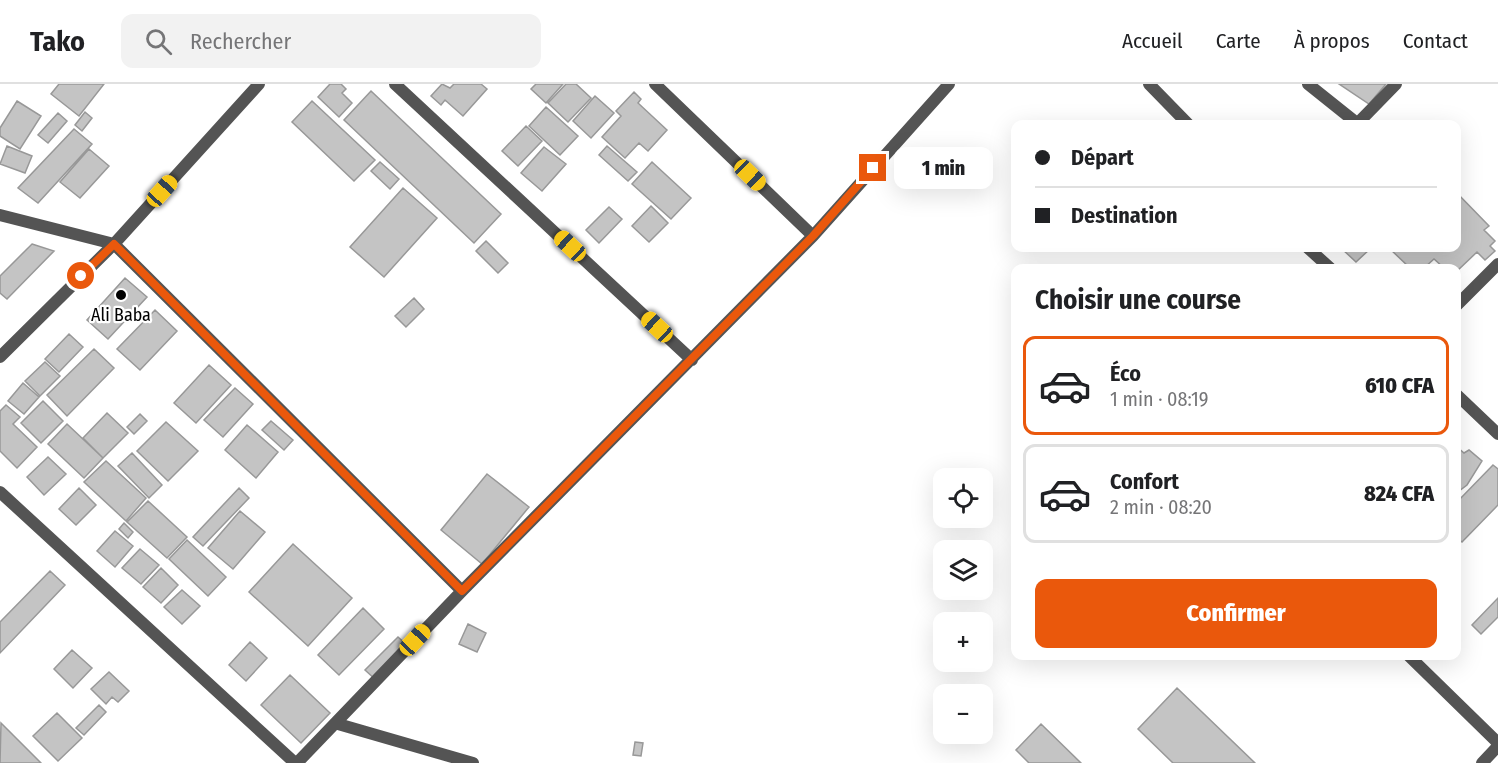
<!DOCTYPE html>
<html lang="fr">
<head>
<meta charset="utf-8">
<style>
  body { margin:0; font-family:"Fira Sans Condensed",sans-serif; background:#f2f2f2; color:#202124; height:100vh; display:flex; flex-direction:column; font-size:22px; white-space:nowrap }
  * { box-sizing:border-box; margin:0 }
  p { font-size:20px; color:#757577 }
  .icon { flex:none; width:33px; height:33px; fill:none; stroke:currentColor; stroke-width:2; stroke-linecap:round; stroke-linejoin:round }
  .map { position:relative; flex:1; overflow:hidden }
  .side { position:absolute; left:1011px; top:180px; width:450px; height:396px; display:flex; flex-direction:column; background:#fff; border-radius:12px; box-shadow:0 6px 24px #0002 }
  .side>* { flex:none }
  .banner { position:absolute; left:1011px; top:36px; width:450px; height:132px; border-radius:12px; box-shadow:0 6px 24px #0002; display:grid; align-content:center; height:132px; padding:0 24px; background:#fff }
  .controls { position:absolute; left:933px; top:384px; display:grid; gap:12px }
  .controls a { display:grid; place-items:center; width:60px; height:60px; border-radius:12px; background:#fff; box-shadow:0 6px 24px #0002; font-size:30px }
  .end { position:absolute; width:27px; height:27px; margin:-14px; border:8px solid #ea580c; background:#fff; box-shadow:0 0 0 3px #fff }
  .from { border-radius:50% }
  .bubble { position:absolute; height:42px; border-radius:12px; background:#fff; box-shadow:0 6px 24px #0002; font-size:20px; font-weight:800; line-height:42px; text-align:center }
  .car { position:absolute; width:18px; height:36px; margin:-18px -9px; border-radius:8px; box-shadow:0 0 4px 2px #0007; background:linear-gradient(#f5c518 24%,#345 0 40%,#f5c518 0 76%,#345 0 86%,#f5c518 0) }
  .banner b { display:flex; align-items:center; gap:21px; height:57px; font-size:22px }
  .banner b+b { border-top:2px solid #e0e0e0 }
  .banner i { width:15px; height:15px; background:#202124 }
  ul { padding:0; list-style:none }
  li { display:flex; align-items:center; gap:18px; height:99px; margin:0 12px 9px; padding:0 12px; border:3px solid #e0e0e0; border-radius:12px }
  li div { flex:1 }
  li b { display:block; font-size:22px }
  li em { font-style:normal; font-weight:800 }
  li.selected { border-color:#ea580c }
  li>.icon { width:54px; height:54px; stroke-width:1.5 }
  h2 { padding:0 24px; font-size:27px; line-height:72px }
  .cta { display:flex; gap:12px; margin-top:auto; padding:12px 24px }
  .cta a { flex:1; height:69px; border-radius:12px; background:#ea580c; color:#fff; font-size:24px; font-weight:800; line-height:69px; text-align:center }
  header { display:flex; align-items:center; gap:36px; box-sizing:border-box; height:84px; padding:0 30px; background:#fff; border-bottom:2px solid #e0e0e0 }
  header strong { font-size:28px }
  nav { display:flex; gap:33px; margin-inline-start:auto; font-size:21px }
  .search { width:420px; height:54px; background:#f2f2f2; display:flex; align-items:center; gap:15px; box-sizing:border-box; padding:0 21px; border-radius:12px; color:#757577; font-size:22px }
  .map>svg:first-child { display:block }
  .building { fill:#c4c4c4; stroke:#989898; stroke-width:1.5 }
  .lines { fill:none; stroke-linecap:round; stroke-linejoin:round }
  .street { stroke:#545454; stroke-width:12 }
  .route { stroke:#ea580c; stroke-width:8 }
  .poi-dot { fill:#000; stroke:#fff; stroke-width:2 }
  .labels { text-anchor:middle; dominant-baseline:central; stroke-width:4.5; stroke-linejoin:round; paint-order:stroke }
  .poi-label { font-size:18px; fill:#000; stroke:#fff }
</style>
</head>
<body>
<header>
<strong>Tako</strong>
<div class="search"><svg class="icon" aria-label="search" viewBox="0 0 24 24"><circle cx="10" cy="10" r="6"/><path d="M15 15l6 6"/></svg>Rechercher</div>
<nav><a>Accueil</a><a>Carte</a><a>À propos</a><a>Contact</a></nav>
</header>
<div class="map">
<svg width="1498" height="679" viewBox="0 0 1498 679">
  <rect width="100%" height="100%" fill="#fff"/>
  <!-- building -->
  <path class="building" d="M59 0H104L79 32 51 10Z
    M330 0H341L346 5 342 9 352 19 339 33 318 13Z
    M442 0 450 4 454 0H481L487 5 463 32 445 16 441 21 431 12Z
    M536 0H535H563L546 19 531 5Z
    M566 0H576L591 14 568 38 548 19Z
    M1339 0H1386L1369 20Z
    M371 7 501 130 474 159 344 36Z
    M634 8 641 15 638 19 667 46 648 67 639 59 625 74 602 53 621 32 616 27Z
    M595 12 614 29 591 54 573 37Z
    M17 17 41 32 20 65 0 52V44Z
    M312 17 375 76 354 97 292 38Z
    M546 23 578 52 560 71 529 42Z
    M85 28 92 34 82 47 75 41Z
    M58 29 67 37 48 59 38 51Z
    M526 42 542 57 518 82 502 67Z
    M74 45 92 60 38 119 18 104Z
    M7 62 32 72 25 89 0 80Z
    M607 62 637 88 628 97 599 71Z
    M544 63 566 80 542 107 521 89Z
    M89 65 109 82 80 114 60 98Z
    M380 78 399 95 390 105 371 87Z
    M652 78 691 114 671 135 632 100Z
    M403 104 437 134 384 193 350 163Z
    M1456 108 1489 142 1484 146 1495 157 1490 162 1495 167 1485 176 1477 168 1456 188V184H1444L1434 175 1424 184H1410L1389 164H1456Z
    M651 122 668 139 649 158 632 142Z
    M609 123 622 135 599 159 586 146Z
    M486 157 508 179 498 189 476 167Z
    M32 160 54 167 7 215 0 209V192Z
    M1341 164H1371L1356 178Z
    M125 194 147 213 108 255 87 236Z
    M414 214 424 225 406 243 395 232Z
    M155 226 177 247 140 286 117 265Z
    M69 250 83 263 59 288 45 275Z
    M94 265 114 284 67 332 47 311Z
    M45 278 60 292 40 312 25 297Z
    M209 281 231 301 196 339 174 319Z
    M23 299 39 313 24 330 8 317Z
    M235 304 253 320 223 353 204 336Z
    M43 317 63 337 41 359 21 339Z
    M6 321 20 333 13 340 37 363 17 384 0 367V327Z
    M107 329 128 349 103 374 83 354Z
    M140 330 147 337 134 350 127 343Z
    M271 337 293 356 284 366 262 346Z
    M166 338 198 367 168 397 137 367Z
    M67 340 103 374 84 394 48 360Z
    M247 341 278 368 256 394 225 366Z
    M1456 362 1464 369 1469 366 1482 377 1467 401 1459 407 1456 405Z
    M132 369 162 401 149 414 118 382Z
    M48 373 66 390 44 411 27 393Z
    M106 377 146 414 126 437 84 398Z
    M1493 381 1498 385V421L1462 458 1456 453V419Z
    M487 390 529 423 482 480 441 446Z
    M79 404 96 421 76 441 59 425Z
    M239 404 249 414 203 462 193 453Z
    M148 417 187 453 167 474 127 438Z
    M240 427 265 448 233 485 208 464Z
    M124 439 133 448 128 454 119 445Z
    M115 447 133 462 115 483 97 467Z
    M187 456 226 493 208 512 169 475Z
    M293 460 352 514 308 562 249 508Z
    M140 465 159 481 141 500 122 484Z
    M161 484 178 501 161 519 143 503Z
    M50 487 65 501 0 569V538Z
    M182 506 200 522 182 540 164 523Z
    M1498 514V533L1481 550 1472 541Z
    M363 524 384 545 339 591 318 571Z
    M468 540 486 549 477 568 459 560Z
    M398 553 409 563 376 596 365 586Z
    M250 558 267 574 246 597 229 581Z
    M72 566 92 584 73 604 54 585Z
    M109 588 129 607 118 618 112 613 106 620 91 605Z
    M290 591 330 629 301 659 261 621Z
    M1177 604 1255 679H1173L1138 645Z
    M99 621 106 628 84 651 76 644Z
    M57 629 82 654 58 677 33 652Z
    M1 639 41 679H0Z
    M1041 640 1081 679H1029L1016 666Z
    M635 658 643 659 641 672 633 671Z"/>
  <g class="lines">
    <!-- street -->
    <path class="street" d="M395 0 692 276
      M655 0 813 152
      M1149 0 1188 40
      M1308 0 1358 40
      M1357 40 1396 0
      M0 131 114 160 462 507
      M1308 164 1330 184
      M1456 222 1498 180
      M0 273 114 160 259 0
      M1456 310 1498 350
      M0 408 295 679
      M1409 572 1498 659
      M338 640 473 679
      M297 679 462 507 813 152 949 0
      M1482 679 1498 662"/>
  </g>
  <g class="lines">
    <!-- route -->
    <path class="route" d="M81 192 114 160 462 507 813 152 873 84"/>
  </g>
  <!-- markers -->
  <circle class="poi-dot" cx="121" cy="211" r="6"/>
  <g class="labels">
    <!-- poi labels -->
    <g class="poi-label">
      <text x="121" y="231">Ali Baba</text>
    </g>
  </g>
</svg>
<div class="controls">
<a><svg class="icon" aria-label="locate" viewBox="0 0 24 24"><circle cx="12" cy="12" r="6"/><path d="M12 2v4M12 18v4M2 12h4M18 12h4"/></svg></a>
<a><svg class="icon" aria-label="layers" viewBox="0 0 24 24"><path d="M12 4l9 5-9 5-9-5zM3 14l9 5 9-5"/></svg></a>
<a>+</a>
<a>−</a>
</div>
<i class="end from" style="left:81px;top:192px"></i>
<i class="end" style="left:873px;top:84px"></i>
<div class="bubble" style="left:894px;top:63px;width:99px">1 min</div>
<i class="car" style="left:750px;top:91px;rotate:134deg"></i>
<i class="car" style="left:162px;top:107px;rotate:42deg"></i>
<i class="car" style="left:570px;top:162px;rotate:313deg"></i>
<i class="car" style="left:657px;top:243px;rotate:313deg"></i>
<i class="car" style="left:415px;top:556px;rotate:43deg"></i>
<div class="banner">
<b><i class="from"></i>Départ</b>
<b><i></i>Destination</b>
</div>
<section class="side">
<h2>Choisir une course</h2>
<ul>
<li class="selected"><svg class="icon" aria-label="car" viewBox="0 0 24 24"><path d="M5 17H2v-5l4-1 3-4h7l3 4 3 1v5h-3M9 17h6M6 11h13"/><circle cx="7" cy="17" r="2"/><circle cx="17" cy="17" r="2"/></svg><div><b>Éco</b><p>1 min · 08:19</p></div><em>610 CFA</em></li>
<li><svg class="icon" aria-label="car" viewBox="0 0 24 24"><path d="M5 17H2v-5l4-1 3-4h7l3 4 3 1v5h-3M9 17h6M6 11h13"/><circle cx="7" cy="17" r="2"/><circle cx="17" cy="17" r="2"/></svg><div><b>Confort</b><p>2 min · 08:20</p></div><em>824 CFA</em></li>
</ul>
<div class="cta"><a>Confirmer</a></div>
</section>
</div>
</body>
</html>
